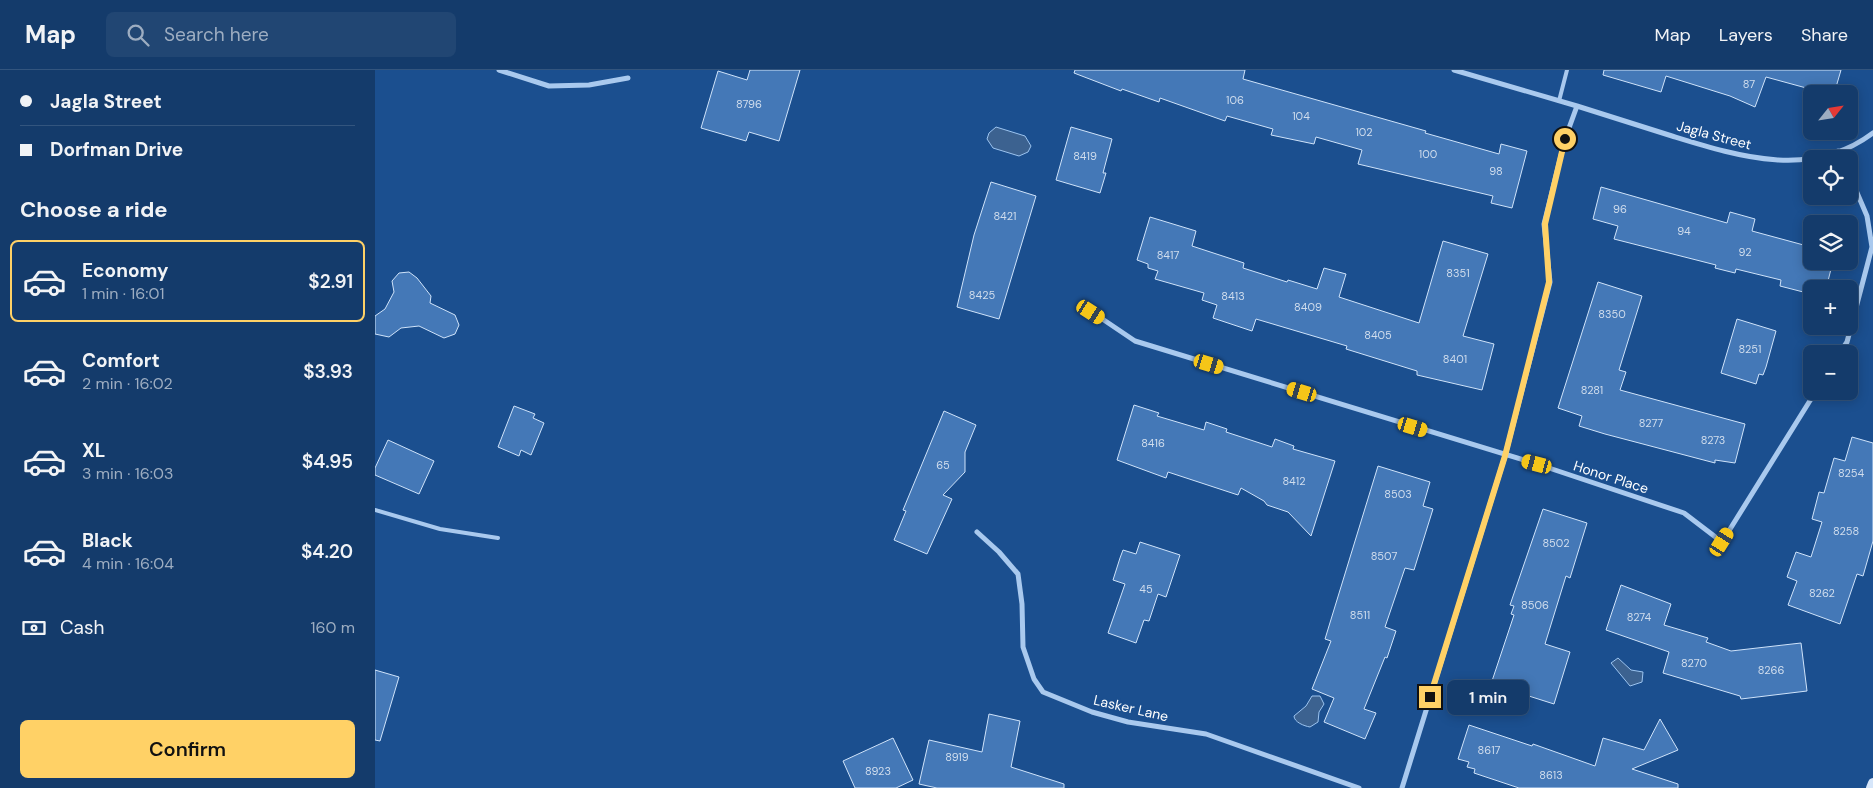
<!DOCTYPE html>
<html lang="en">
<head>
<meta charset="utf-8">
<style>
  body { margin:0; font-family:"DM Sans",sans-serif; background:#214673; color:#f1f3f6; height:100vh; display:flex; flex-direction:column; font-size:19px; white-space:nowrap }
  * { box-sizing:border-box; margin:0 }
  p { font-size:16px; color:#9dadc1 }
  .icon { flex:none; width:28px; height:28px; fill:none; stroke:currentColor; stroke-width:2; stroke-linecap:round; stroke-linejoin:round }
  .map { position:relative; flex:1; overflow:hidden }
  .side { display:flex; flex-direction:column; background:#143b6b; width:375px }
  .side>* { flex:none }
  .banner { display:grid; align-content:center; height:110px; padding:0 20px; background:#143b6b }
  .needle { width:32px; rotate:60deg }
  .tools { position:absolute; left:1428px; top:15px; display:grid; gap:10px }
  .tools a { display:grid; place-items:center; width:55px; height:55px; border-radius:8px; background:#143b6b; box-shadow:0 2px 12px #0003,0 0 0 1px #33557e; font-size:25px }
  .end { position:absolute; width:22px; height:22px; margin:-11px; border:6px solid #ffd166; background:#111; box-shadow:0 0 0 2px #111 }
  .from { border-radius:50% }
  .bubble { position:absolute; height:35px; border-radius:8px; background:#143b6b; box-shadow:0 2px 12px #0003,0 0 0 1px #33557e; font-size:16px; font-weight:600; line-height:35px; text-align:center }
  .car { position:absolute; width:15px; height:30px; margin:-15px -8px; border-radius:6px; box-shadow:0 0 4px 1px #0007; background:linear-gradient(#f5c518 24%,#345 0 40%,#f5c518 0 76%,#345 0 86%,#f5c518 0) }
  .banner b { display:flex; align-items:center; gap:18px; height:48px; font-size:19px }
  .banner b+b { border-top:1px solid #33557e }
  .banner i { width:12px; height:12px; background:#f1f3f6 }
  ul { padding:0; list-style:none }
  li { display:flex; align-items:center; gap:15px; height:82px; margin:0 10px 8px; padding:0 10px; border:2px solid transparent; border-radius:8px }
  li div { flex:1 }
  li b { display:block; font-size:19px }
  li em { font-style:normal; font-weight:600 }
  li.on { border-color:#ffd166 }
  li>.icon { width:45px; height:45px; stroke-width:1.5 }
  h2 { padding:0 20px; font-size:22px; line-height:60px }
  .pay { display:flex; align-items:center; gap:12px; height:55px; padding:0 20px; font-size:19px }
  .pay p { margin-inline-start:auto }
  .cta { display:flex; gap:10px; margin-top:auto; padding:10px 20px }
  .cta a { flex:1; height:58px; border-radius:8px; background:#ffd166; color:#111; font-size:20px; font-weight:600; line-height:58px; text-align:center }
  header { display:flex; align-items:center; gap:30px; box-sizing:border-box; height:70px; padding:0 25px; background:#143b6b; border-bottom:1px solid #33557e }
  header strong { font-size:24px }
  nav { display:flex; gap:28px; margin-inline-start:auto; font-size:18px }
  .search { width:350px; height:45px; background:#214673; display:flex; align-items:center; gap:12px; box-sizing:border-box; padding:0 18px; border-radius:8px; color:#9dadc1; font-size:19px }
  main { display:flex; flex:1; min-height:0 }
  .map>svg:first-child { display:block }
  .water { fill:#3c6290; stroke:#9cc4f0 }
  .building { fill:#4478b7; stroke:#cfe3fa }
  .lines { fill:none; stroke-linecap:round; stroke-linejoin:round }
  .lane { stroke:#a9c9ee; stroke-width:4 }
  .street { stroke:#a9c9ee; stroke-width:5 }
  .secondary { stroke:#d6e6fa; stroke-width:10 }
  .route { stroke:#ffd166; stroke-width:6 }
  .labels { text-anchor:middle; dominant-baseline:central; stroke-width:4; stroke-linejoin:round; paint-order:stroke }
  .number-label { font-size:11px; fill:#d0dded }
  .street-label { font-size:14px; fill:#fff; stroke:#1b4f8f }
</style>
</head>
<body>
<header>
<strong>Map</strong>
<div class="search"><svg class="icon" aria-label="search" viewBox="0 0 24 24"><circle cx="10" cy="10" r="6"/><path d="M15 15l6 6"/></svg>Search here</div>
<nav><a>Map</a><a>Layers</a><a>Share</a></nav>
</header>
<main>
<section class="side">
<div class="banner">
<b><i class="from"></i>Jagla Street</b>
<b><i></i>Dorfman Drive</b>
</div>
<h2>Choose a ride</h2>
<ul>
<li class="on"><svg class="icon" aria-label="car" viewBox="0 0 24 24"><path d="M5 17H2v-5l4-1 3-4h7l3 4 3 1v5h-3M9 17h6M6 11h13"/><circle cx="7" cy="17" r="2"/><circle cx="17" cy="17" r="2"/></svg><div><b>Economy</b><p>1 min · 16:01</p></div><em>$2.91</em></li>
<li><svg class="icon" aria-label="car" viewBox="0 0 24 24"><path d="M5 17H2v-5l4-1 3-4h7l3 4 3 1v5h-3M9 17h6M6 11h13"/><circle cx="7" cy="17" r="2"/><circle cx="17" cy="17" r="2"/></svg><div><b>Comfort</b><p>2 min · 16:02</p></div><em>$3.93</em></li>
<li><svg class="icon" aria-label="car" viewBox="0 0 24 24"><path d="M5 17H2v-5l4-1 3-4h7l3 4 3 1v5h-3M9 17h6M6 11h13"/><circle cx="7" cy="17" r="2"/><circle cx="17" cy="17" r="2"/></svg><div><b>XL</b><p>3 min · 16:03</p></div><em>$4.95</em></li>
<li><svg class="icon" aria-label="car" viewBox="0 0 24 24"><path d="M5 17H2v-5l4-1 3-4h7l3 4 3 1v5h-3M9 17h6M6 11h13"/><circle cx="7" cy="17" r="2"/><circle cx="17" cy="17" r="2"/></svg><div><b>Black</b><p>4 min · 16:04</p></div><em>$4.20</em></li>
</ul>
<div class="pay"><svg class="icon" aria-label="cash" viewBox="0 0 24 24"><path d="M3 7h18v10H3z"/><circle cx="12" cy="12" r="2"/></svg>Cash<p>160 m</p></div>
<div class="cta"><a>Confirm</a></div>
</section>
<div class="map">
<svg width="1498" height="718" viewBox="0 0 1498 718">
  <rect width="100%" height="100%" fill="#1b4f8f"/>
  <!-- water -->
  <path class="water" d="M621 57 650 66 656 76 653 82 644 86 618 78 612 69 614 63Z
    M1243 588 1256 600 1268 602 1267 612 1255 616 1236 593Z
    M937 626H945L949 634 944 642 943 652 935 657C929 656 919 652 919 646L931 636Z"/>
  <!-- building -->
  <path class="building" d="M375 0H425L404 71 374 62 371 71 326 58 343 1 372 10Z
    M700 0H870L868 9 1051 61 1050 63 1124 84 1126 74 1152 81 1137 138 1116 133 1118 126 983 94 987 80 941 67 939 74 896 65 898 59 852 46 850 51 785 28 784 32 747 19 746 21 699 3Z
    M1229 0H1466L1459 24H1434L1435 19 1391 7 1380 37 1355 26 1291 6 1286 22 1228 5Z
    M696 57 737 69 728 103H731L725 123 681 110Z
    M616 112 661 126 624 249 582 237 599 165Z
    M1226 117 1352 153 1355 142 1380 149 1377 161 1436 177V191H1458L1453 211 1449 210 1447 219H1436V224L1405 216 1406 210 1361 199 1360 203 1340 198 1341 195 1239 169 1243 156 1218 149Z
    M775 147 821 161 817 176 869 193 868 198 912 212 913 210 942 219 949 198 971 204 964 227 1044 253 1068 171 1113 184 1088 266 1119 274 1107 320 1042 305V301L971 279 972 276 881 249 877 261 838 248 842 235 827 230 829 223 780 209 783 201 773 198V194L762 190Z
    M34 202 42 208 56 226 55 233 80 245 84 255 80 264 69 268 44 256 26 258 14 267 0 264V246L10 239 19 222 17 211 24 203Z
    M1223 212 1267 226 1244 300 1251 302 1245 320 1370 354 1360 393 1340 390V393L1230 364 1204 356 1207 346 1183 338Z
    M1362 249 1401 261 1391 297 1388 305 1384 304 1381 314 1346 303Z
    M759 335 784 343 782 346 829 360 831 352 852 359 851 362 897 377 900 369 919 376 918 379 960 391 936 466 913 442 892 435 889 431 866 418 863 425 793 402 791 408 742 390Z
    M139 336 160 344 158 348 169 353 156 385 146 380 144 386 123 377Z
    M569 341 601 355 590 382V402L568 425 577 429 552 484 519 470 531 441 528 440Z
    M1477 367 1498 373V471L1488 506 1482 504 1465 554 1413 535 1422 511 1412 507 1421 482 1436 487 1447 452 1437 449 1444 422 1449 423 1459 388 1470 391Z
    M13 370 59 391 44 424 0 405V398Z
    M1003 396 1055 412 1048 436 1058 439 1039 500 1030 498 1010 557 1021 561 1012 588 1010 587 989 639 1001 643 990 669 949 652 959 628 937 619 956 571 950 569Z
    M1168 439 1212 453 1195 508 1191 506 1170 574 1195 582 1179 634 1116 614 1139 545 1136 544 1139 536 1135 535Z
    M765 472 805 485 791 527 783 524 774 551 769 550 761 573 733 563 750 514 738 510 745 488 748 480 761 484Z
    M1246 515 1296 534 1289 555 1333 568 1331 572 1356 581 1426 573 1432 621 1366 629 1365 626 1288 603 1294 582 1231 560Z
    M0 600 24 607 5 671 0 670Z
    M614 644 645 651 636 697 689 714V718H562L544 714 554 670 607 682Z
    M1285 649 1303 680 1257 699 1303 714V718H1144L1099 703 1100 699 1092 697 1094 692 1083 689 1094 655 1157 676 1158 674 1220 696 1228 668 1269 680Z
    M518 668 538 710 521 718H480L468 691Z"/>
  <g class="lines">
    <!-- lane -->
    <path class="lane" d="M1184 31 1192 0
      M0 440 65 459 123 468"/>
    <!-- street -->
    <path class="street" d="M124 0 174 16 214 15 253 8
      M1202 36C1233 46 1265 56 1297 66 1362 86 1436 110 1498 63
      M1463 81 1467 89
      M717 242 760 271 1162 394 1309 443 1347 472 1441 321
      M1464 284 1472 272 1497 177 1492 146 1474 104
      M602 462 624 482 643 504 647 534 648 577 659 609 668 622 717 642 753 652 831 664 984 718
      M1027 718 1130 386 1175 212 1169 154 1190 69 1202 36 1079 0"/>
    <!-- secondary -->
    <path class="secondary" d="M1496 718 1498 713"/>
  </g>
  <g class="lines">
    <!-- route -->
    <path class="route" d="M1055 627 1130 386 1174 212 1170 154 1190 69"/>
  </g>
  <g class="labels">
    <!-- number labels -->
    <g class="number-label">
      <text x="1374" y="14">87</text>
      <text x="860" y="30">106</text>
      <text x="374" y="34">8796</text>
      <text x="926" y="46">104</text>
      <text x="989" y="62">102</text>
      <text x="1053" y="84">100</text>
      <text x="710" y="86">8419</text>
      <text x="1121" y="101">98</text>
      <text x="1245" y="139">96</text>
      <text x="630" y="146">8421</text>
      <text x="1309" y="161">94</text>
      <text x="1370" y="182">92</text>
      <text x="793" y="185">8417</text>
      <text x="1083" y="203">8351</text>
      <text x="607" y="225">8425</text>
      <text x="858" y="226">8413</text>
      <text x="933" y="237">8409</text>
      <text x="1237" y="244">8350</text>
      <text x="1003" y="265">8405</text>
      <text x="1375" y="279">8251</text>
      <text x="1080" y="289">8401</text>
      <text x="1217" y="320">8281</text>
      <text x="1276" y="353">8277</text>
      <text x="1338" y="370">8273</text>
      <text x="778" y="373">8416</text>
      <text x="568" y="395">65</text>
      <text x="1476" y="403">8254</text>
      <text x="919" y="411">8412</text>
      <text x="1023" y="424">8503</text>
      <text x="1471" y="461">8258</text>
      <text x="1181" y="473">8502</text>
      <text x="1009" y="486">8507</text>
      <text x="771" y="519">45</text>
      <text x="1447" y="523">8262</text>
      <text x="1160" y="535">8506</text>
      <text x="985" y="545">8511</text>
      <text x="1264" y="547">8274</text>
      <text x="1319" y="593">8270</text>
      <text x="1396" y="600">8266</text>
      <text x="1114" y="680">8617</text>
      <text x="582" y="687">8919</text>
      <text x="503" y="701">8923</text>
      <text x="1176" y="705">8613</text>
    </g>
    <!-- street labels -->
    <g class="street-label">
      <text transform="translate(1339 65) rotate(15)">Jagla Street</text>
      <text transform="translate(1236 407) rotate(18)">Honor Place</text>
      <text transform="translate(756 638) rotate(13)">Lasker Lane</text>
    </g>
  </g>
</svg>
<div class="tools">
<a><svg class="needle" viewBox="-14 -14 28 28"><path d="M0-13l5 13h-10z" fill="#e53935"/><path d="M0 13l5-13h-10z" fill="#9dadc1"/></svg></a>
<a><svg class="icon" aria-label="locate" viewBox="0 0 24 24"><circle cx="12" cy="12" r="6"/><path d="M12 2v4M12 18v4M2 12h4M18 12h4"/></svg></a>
<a><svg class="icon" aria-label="layers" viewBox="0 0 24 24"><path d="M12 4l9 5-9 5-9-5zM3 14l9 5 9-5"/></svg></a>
<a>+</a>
<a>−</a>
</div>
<i class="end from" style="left:1190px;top:69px"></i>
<i class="end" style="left:1055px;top:627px"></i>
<div class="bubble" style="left:1072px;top:610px;width:82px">1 min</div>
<i class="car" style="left:716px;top:242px;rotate:123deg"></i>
<i class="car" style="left:834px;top:294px;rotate:107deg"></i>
<i class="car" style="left:927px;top:322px;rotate:287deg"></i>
<i class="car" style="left:1038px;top:357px;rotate:107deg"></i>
<i class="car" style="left:1162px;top:394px;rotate:285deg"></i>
<i class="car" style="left:1347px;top:472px;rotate:32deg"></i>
</div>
</main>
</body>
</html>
